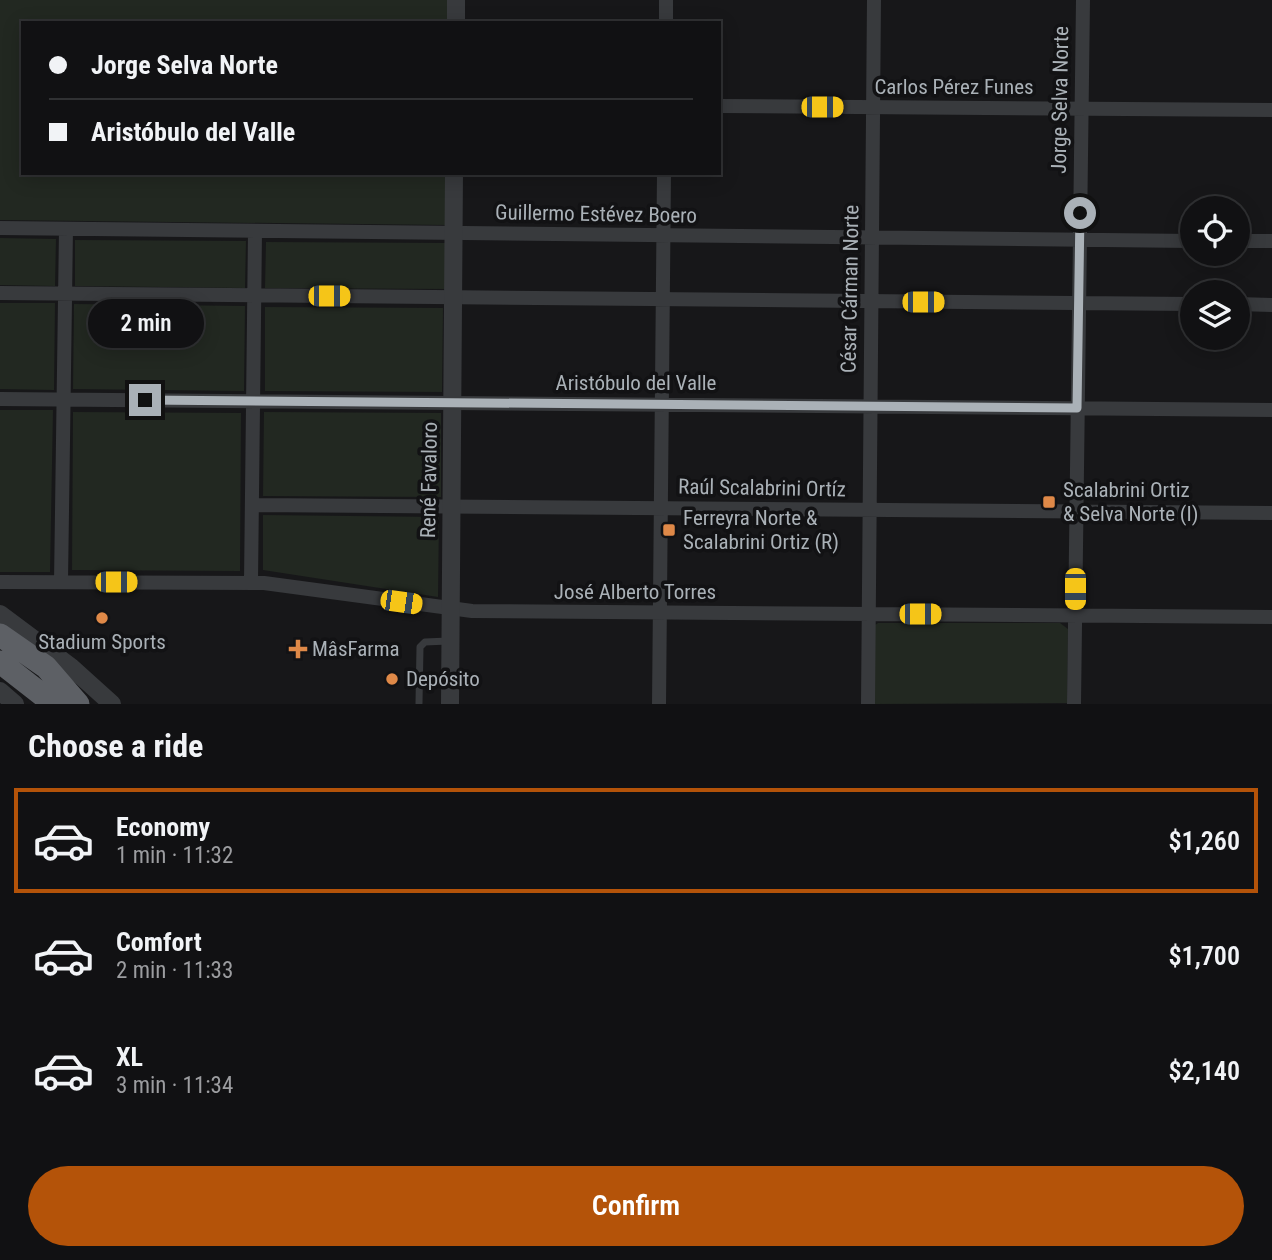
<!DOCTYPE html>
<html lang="en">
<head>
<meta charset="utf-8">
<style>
  body { margin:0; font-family:"Roboto Condensed",sans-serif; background:#1e1f21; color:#f1f3f6; height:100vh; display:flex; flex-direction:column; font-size:26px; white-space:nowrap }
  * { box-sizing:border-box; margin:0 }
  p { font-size:23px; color:#9c9da0 }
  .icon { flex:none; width:38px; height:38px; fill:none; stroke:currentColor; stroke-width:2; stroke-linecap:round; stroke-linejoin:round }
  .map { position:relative; height:704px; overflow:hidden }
  .drawer { display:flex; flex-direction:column; background:#111113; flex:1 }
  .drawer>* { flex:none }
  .hud { position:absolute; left:21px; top:21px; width:700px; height:154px; border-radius:0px; box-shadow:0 4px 18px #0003,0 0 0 2px #303133; display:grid; align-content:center; height:154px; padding:0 28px; background:#111113 }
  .fabs { position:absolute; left:1180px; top:196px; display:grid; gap:14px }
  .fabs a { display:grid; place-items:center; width:70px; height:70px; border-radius:50%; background:#111113; box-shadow:0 4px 18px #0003,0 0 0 2px #303133; font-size:35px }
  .end { position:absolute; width:32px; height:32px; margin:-16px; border:9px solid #aab1b7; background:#111; box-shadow:0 0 0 4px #111 }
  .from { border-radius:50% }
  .bubble { position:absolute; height:49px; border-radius:24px; background:#111113; box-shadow:0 4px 18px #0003,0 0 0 2px #303133; font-size:23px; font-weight:600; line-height:49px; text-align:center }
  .car { position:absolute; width:21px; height:42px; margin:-21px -10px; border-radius:9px; box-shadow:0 0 5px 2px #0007; background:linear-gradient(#f5c518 24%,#345 0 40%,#f5c518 0 76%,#345 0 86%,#f5c518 0) }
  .hud b { display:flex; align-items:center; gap:24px; height:66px; font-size:26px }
  .hud b+b { border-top:2px solid #303133 }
  .hud i { width:18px; height:18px; background:#f1f3f6 }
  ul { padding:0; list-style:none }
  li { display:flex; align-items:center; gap:21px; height:105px; margin:0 14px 10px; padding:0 14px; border:4px solid transparent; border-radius:0px }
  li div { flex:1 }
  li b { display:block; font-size:26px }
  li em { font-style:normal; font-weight:600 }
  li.on { border-color:#b45309 }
  li>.icon { width:63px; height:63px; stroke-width:1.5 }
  h2 { padding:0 28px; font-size:32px; line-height:84px }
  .action { display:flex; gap:14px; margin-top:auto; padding:14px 28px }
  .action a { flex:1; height:80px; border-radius:42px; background:#b45309; color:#fff; font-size:28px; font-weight:600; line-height:80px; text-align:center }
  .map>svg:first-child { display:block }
  .green { fill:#222821 }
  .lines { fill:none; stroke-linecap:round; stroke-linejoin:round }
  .service { stroke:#383a3d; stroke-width:7 }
  .minor { stroke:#383a3d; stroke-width:14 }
  .tertiary { stroke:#383a3d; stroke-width:18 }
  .trunk { stroke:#5d6065; stroke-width:23 }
  .route { stroke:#aab1b7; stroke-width:9 }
  .poi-dot { fill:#df8948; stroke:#121214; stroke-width:2.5 }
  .labels { text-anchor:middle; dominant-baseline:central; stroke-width:7; stroke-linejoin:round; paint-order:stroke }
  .street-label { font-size:21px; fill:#aab1b7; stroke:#121214 }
  .poi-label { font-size:21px; fill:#aab1b7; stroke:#121214; text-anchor:start }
</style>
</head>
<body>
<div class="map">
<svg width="1272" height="704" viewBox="0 0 1272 704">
  <rect width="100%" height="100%" fill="#171719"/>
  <!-- green -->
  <path class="green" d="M0 0H447V23H23V173H446L445 225 0 220Z
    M0 238 56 239 55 286 0 285Z
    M75 240 246 241 245 288 75 286Z
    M266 242 445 243V289L265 288Z
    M0 303H55L54 390 0 389Z
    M74 304 245 306 244 391 73 389Z
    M265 307 443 308 442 392 265 391Z
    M0 410H53L50 572H0Z
    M73 412 241 413 240 571 72 570Z
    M264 412 441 413V497L263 496Z
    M263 515 439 517 438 597 263 570Z
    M878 623H1060L1068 629 1067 703 873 704 875 625Z"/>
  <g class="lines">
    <!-- service -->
    <path class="service" d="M419 703 420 647 425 642 448 641"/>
    <!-- minor -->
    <path class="minor" d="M666 23V0
      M719 106 1272 110
      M0 228 1192 241
      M1237 241H1272
      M0 293 1192 304
      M1237 304 1272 305
      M0 399 1272 410
      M252 505 1272 513
      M0 582 264 583 472 611 1272 617
      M61 582 66 229
      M251 582 255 231
      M659 704 664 173
      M868 704 874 0
      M1074 704 1083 0"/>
    <!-- tertiary -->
    <path class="tertiary" d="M456 23V0
      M0 614 71 667 112 704
      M0 691 15 704
      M450 704 454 173"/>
    <!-- trunk -->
    <path class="trunk" d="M0 635 46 667 78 704
      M0 662 54 704"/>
  </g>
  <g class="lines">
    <!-- route -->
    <path class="route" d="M145 400 1077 408 1080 213"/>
  </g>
  <!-- markers -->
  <g class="poi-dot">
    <rect x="1042" y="495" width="14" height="14" rx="3.5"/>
    <rect x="662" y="523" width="14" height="14" rx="3.5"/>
    <circle cx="102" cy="618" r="7"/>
    <path d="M294.5 638.5h7v7h7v7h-7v7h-7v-7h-7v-7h7z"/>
    <circle cx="392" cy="679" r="7"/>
  </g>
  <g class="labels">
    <!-- street labels -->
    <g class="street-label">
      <text x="954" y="87">Carlos Pérez Funes</text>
      <text transform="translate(1060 100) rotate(-89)">Jorge Selva Norte</text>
      <text transform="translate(596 214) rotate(1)">Guillermo Estévez Boero</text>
      <text transform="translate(850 289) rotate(-89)">César Cárman Norte</text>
      <text x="636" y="383">Aristóbulo del Valle</text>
      <text transform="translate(429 480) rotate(-89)">René Favaloro</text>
      <text transform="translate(762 488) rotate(1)">Raúl Scalabrini Ortíz</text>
      <text x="635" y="592">José Alberto Torres</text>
    </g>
    <!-- poi labels -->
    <g class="poi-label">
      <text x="1063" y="490">Scalabrini Ortiz<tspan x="1063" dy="24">&amp; Selva Norte (I)</tspan></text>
      <text x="683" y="518">Ferreyra Norte &amp;<tspan x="683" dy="24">Scalabrini Ortiz (R)</tspan></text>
      <text x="102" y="642" text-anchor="middle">Stadium Sports</text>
      <text x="312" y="649">MâsFarma</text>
      <text x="406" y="679">Depósito</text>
    </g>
  </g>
</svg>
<div class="fabs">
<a><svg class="icon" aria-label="locate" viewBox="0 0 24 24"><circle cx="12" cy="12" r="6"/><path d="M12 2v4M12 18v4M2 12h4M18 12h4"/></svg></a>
<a><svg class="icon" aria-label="layers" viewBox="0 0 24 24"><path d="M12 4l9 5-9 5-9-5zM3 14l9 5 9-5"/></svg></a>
</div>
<i class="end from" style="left:1080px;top:213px"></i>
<i class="end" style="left:145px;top:400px"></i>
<div class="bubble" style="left:88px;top:299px;width:116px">2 min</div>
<i class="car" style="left:822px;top:107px;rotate:90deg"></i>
<i class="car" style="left:329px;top:296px;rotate:90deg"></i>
<i class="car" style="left:923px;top:302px;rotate:90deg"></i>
<i class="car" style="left:116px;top:582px;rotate:90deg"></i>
<i class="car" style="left:1075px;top:589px;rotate:180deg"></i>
<i class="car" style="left:401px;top:602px;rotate:98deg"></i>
<i class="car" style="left:920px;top:614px;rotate:90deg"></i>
<div class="hud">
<b><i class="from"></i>Jorge Selva Norte</b>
<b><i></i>Aristóbulo del Valle</b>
</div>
</div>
<section class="drawer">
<h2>Choose a ride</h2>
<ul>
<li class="on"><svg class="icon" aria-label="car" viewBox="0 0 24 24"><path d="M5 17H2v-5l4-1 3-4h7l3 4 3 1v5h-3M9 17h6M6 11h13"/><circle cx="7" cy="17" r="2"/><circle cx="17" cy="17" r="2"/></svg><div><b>Economy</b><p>1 min · 11:32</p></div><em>$1,260</em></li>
<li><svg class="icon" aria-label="car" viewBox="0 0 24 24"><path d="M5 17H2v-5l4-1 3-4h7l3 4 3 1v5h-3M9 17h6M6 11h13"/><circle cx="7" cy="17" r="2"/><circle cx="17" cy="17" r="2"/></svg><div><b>Comfort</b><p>2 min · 11:33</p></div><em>$1,700</em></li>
<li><svg class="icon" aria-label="car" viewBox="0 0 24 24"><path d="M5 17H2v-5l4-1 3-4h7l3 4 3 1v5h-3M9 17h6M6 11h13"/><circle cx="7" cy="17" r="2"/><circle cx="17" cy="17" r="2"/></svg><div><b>XL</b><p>3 min · 11:34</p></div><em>$2,140</em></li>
</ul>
<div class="action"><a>Confirm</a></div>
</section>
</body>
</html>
